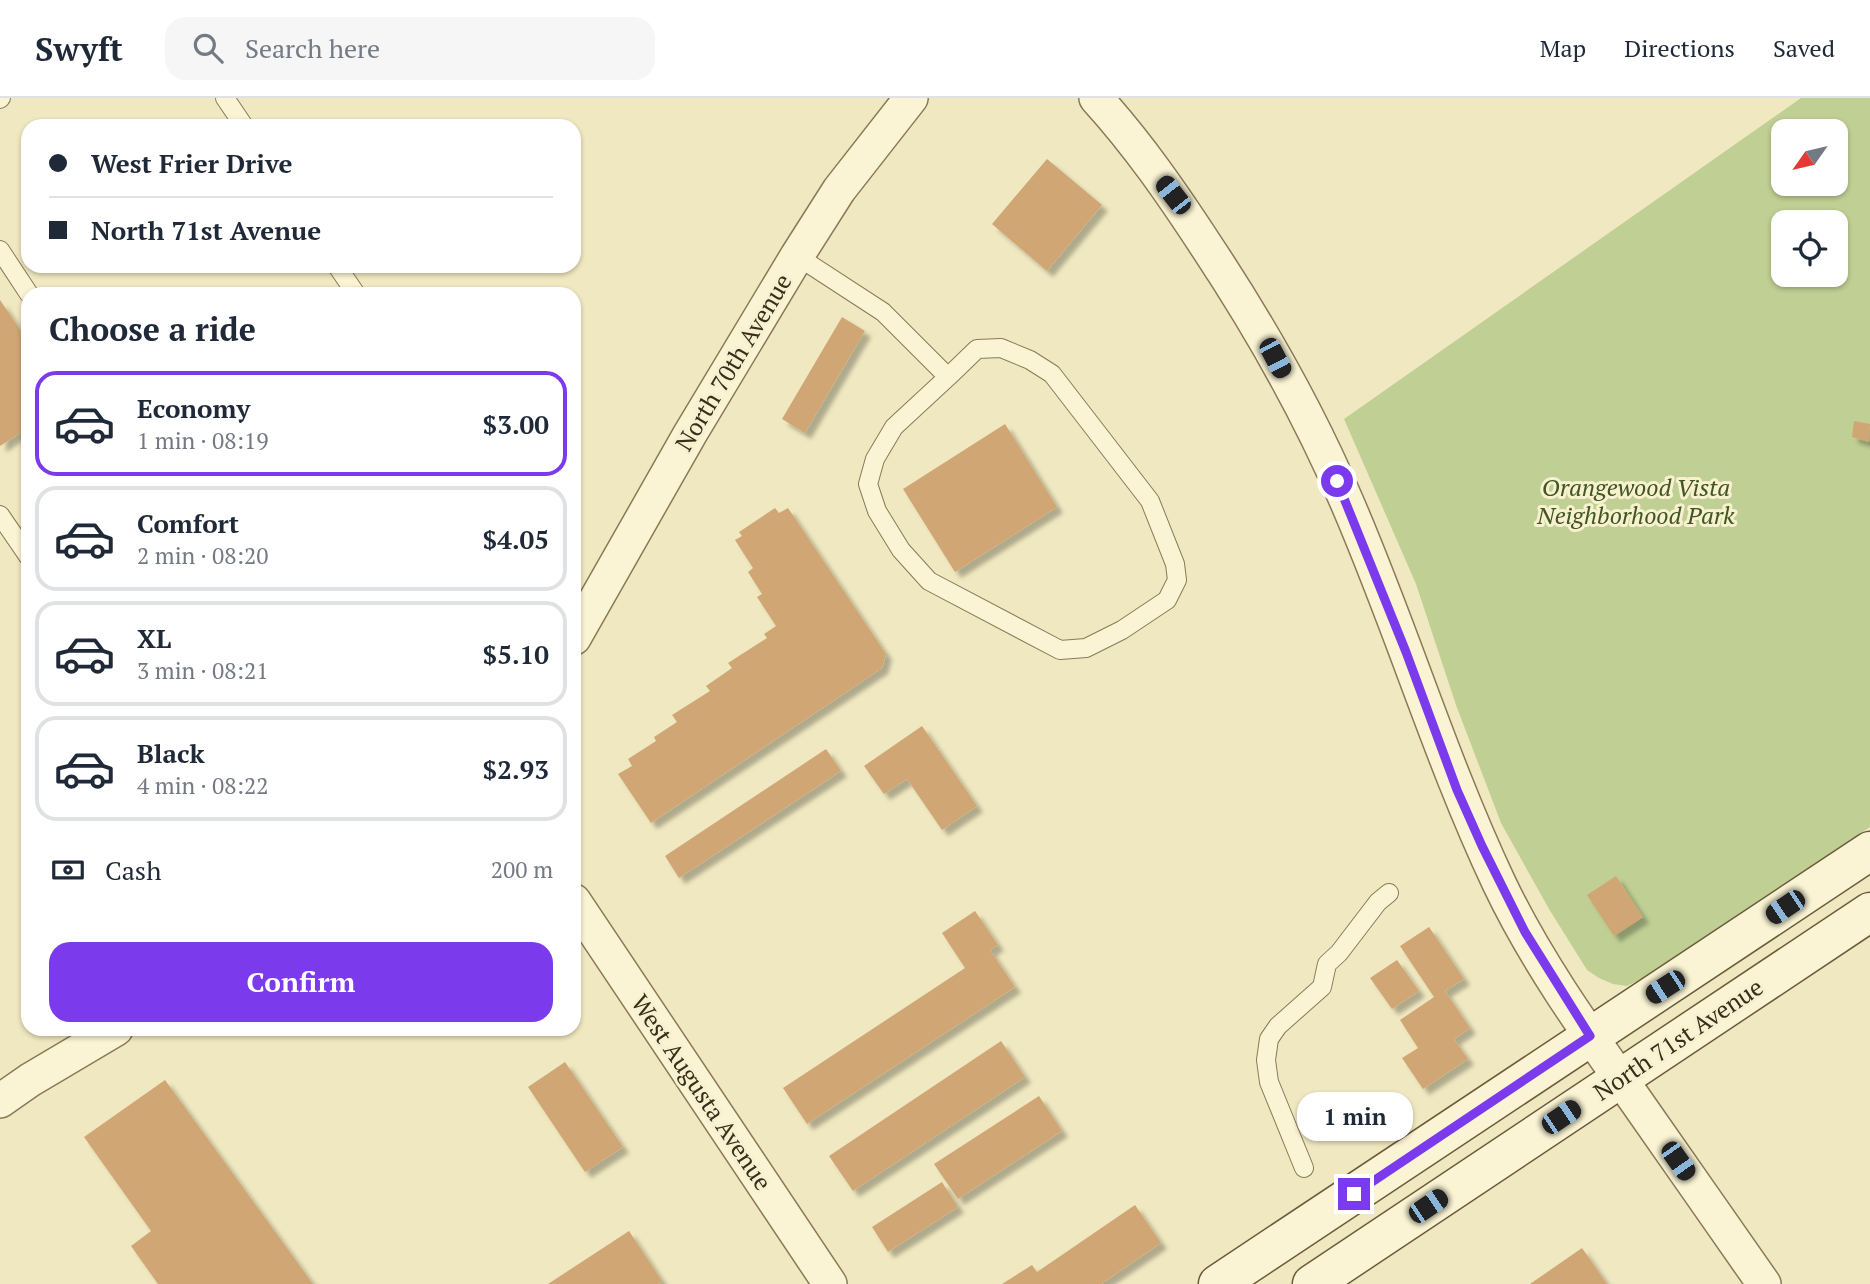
<!DOCTYPE html>
<html lang="en">
<head>
<meta charset="utf-8">
<style>
  body { margin:0; font-family:"PT Serif",serif; background:#f6f6f7; color:#1f2937; height:100vh; display:flex; flex-direction:column; font-size:26px; white-space:nowrap }
  * { box-sizing:border-box; margin:0 }
  p { font-size:23px; color:#747a83 }
  .icon { flex:none; width:38px; height:38px; fill:none; stroke:currentColor; stroke-width:2; stroke-linecap:round; stroke-linejoin:round }
  .map { position:relative; flex:1; overflow:hidden }
  .sheet { position:absolute; left:21px; top:189px; width:560px; height:749px; display:flex; flex-direction:column; background:#fff; border-radius:21px; box-shadow:0 2px 5px #0004 }
  .sheet>* { flex:none }
  .top-card { position:absolute; left:21px; top:21px; width:560px; height:154px; border-radius:21px; box-shadow:0 2px 5px #0004; display:grid; align-content:center; height:154px; padding:0 28px; background:#fff }
  .needle { width:46px; rotate:236deg }
  .controls { position:absolute; left:1771px; top:21px; display:grid; gap:14px }
  .controls a { display:grid; place-items:center; width:77px; height:77px; border-radius:14px; background:#fff; box-shadow:0 2px 5px #0004; font-size:35px }
  .end { position:absolute; width:32px; height:32px; margin:-16px; border:9px solid #7c3aed; background:#fff; box-shadow:0 0 0 4px #fff }
  .from { border-radius:50% }
  .bubble { position:absolute; height:49px; border-radius:21px; background:#fff; box-shadow:0 2px 5px #0004; font-size:23px; font-weight:700; line-height:49px; text-align:center }
  .car { position:absolute; width:21px; height:42px; margin:-21px -10px; border-radius:9px; box-shadow:0 0 5px 2px #0007; background:linear-gradient(#222 24%,#8ab4d8 0 40%,#222 0 76%,#8ab4d8 0 86%,#222 0) }
  .top-card b { display:flex; align-items:center; gap:24px; height:66px; font-size:26px }
  .top-card b+b { border-top:2px solid #e0e1e3 }
  .top-card i { width:18px; height:18px; background:#1f2937 }
  ul { padding:0; list-style:none }
  li { display:flex; align-items:center; gap:21px; height:105px; margin:0 14px 10px; padding:0 14px; border:4px solid #e0e1e3; border-radius:21px }
  li div { flex:1 }
  li b { display:block; font-size:26px }
  li em { font-style:normal; font-weight:700 }
  li.active { border-color:#7c3aed }
  li>.icon { width:63px; height:63px; stroke-width:1.5 }
  h2 { padding:0 28px; font-size:32px; line-height:84px }
  .pay { display:flex; align-items:center; gap:18px; height:77px; padding:0 28px; font-size:26px }
  .pay p { margin-inline-start:auto }
  .action { display:flex; gap:14px; margin-top:auto; padding:14px 28px }
  .action a { flex:1; height:80px; border-radius:21px; background:#7c3aed; color:#fff; font-size:28px; font-weight:700; line-height:80px; text-align:center }
  header { display:flex; align-items:center; gap:42px; box-sizing:border-box; height:98px; padding:0 35px; background:#fff; border-bottom:2px solid #e0e1e3 }
  header strong { font-size:33px }
  nav { display:flex; gap:38px; margin-inline-start:auto; font-size:24px }
  .search { width:490px; height:63px; background:#f6f6f7; display:flex; align-items:center; gap:18px; box-sizing:border-box; padding:0 24px; border-radius:21px; color:#747a83; font-size:26px }
  .map>svg:first-child { display:block }
  .green { fill:#c0cf94; fill-rule:evenodd }
  .building { fill:#d0a674; filter:url(#shadow) }
  .lines { fill:none; stroke-linecap:round; stroke-linejoin:round }
  .lane-casing { stroke:#8a7957; stroke-width:20 }
  .street-casing { stroke:#8a7957; stroke-width:36 }
  .secondary-casing { stroke:#6c5a3a; stroke-width:41 }
  .lane { stroke:#faf4d4; stroke-width:18 }
  .street { stroke:#faf4d4; stroke-width:33 }
  .secondary { stroke:#faf4d4; stroke-width:38 }
  .route { stroke:#7c3aed; stroke-width:9 }
  .labels { text-anchor:middle; dominant-baseline:central; stroke-width:6; stroke-linejoin:round; paint-order:stroke }
  .street-label { font-size:24px; fill:#392e1c; stroke:#f7f1d0 }
  .park-label { font-size:24px; font-style:italic; fill:#425622; stroke:#f7f1d0 }
</style>
</head>
<body>
<header>
<strong>Swyft</strong>
<div class="search"><svg class="icon" aria-label="search" viewBox="0 0 24 24"><circle cx="10" cy="10" r="6"/><path d="M15 15l6 6"/></svg>Search here</div>
<nav><a>Map</a><a>Directions</a><a>Saved</a></nav>
</header>
<div class="map">
<svg width="1870" height="1186" viewBox="0 0 1870 1186">
  <defs>
    <filter id="shadow"><feDropShadow dx="6" dy="6" stdDeviation="2" flood-color="#0004"/></filter>
  </defs>
  <rect width="100%" height="100%" fill="#f0e8c0"/>
  <!-- green -->
  <path class="green" d="M1801 0H1870V729L1643 880 1627 888 1613 886 1599 880 1587 872 1549 811 1501 725 1456 607 1416 486 1344 321ZM1783 33H1836V86H1783ZM1783 124H1836V177H1783Z"/>
  <!-- building -->
  <path class="building" d="M1047 61 1102 107 1047 173 992 126Z
    M0 202 28 243V330L0 348Z
    M842 219 865 233 805 335 782 321Z
    M1854 323 1870 326 1869 344 1852 339Z
    M1005 326 1057 409 955 474 903 391Z
    M775 410 779 415 788 410 886 556 882 570 651 725 618 676 632 668 628 661 656 643 654 639 677 624 672 617 710 593 706 588 732 570 728 565 767 540 764 536 776 528 757 499 762 496 748 474 753 470 735 442 742 438 739 434Z
    M922 628 977 708 942 732 907 681 884 696 864 668Z
    M826 651 841 673 679 780 665 758Z
    M1616 778 1643 819 1614 838 1587 797Z
    M975 813 998 847 990 852 1015 889 807 1026 783 990 965 870 942 835Z
    M1429 829 1464 881 1445 893 1470 930 1454 941 1468 961 1423 991 1402 960 1418 950 1400 922 1434 899 1400 848Z
    M1397 862 1419 893 1392 911 1370 880Z
    M1001 943 1025 979 853 1093 829 1058Z
    M565 964 623 1049 585 1074 528 989Z
    M165 982 313 1186H158L131 1148 151 1133 84 1039Z
    M1039 998 1062 1033 958 1101 934 1066Z
    M942 1084 958 1109 888 1154 872 1129Z
    M1135 1107 1161 1145 1101 1186H1002L1032 1167 1037 1174Z
    M629 1133 662 1183 657 1186H548Z
    M1582 1150 1607 1186H1530Z"/>
  <g class="lines">
    <!-- lane casing -->
    <g class="lane-casing">
      <path id="lane" d="M225 0 244 28
        M0 1 1 0
        M0 152 29 196
        M797 158 883 214 948 279 894 329 875 361 868 386 877 413 901 452 929 483 1060 552 1086 550 1122 532 1167 502 1177 482 1175 466 1150 403 1052 276 1030 262 1001 250 977 251 948 279
        M337 168 356 196
        M0 417 28 458
        M1304 1070 1269 984 1266 962 1269 941 1278 928 1322 889 1327 866 1339 855 1378 804 1389 795"/>
    </g>
    <!-- street casing -->
    <g class="street-casing">
      <path id="street" d="M1096 0C1138 46 1173 97 1207 149 1260 229 1308 313 1346 402 1401 528 1440 660 1499 785 1535 861 1585 931 1634 1000 1677 1062 1721 1124 1764 1186
        M574 540 690 336 797 158 839 92 911 0
        M574 803 830 1186
        M0 1003 30 982 116 931"/>
    </g>
    <!-- secondary casing -->
    <g class="secondary-casing">
      <path id="secondary" d="M1218 1186 1870 753
        M1312 1186 1870 814"/>
    </g>
    <!-- lane -->
    <use href="#lane" class="lane"/>
    <!-- street -->
    <use href="#street" class="street"/>
    <!-- secondary -->
    <use href="#secondary" class="secondary"/>
  </g>
  <g class="lines">
    <!-- route -->
    <path class="route" d="M1337 383 1406 554 1457 692 1482 748 1525 834 1590 938 1354 1096"/>
  </g>
  <g class="labels">
    <!-- street labels -->
    <g class="street-label">
      <text transform="translate(733 264) rotate(-59)">North 70th Avenue</text>
      <text transform="translate(1678 941) rotate(-34)">North 71st Avenue</text>
      <text transform="translate(702 994) rotate(56)">West Augusta Avenue</text>
    </g>
    <!-- park labels -->
    <g class="park-label">
      <text x="1636" y="389">Orangewood Vista<tspan x="1636" dy="28">Neighborhood Park</tspan></text>
    </g>
  </g>
</svg>
<div class="controls">
<a><svg class="needle" viewBox="-14 -14 28 28"><path d="M0-13l5 13h-10z" fill="#e53935"/><path d="M0 13l5-13h-10z" fill="#747a83"/></svg></a>
<a><svg class="icon" aria-label="locate" viewBox="0 0 24 24"><circle cx="12" cy="12" r="6"/><path d="M12 2v4M12 18v4M2 12h4M18 12h4"/></svg></a>
</div>
<i class="end from" style="left:1337px;top:383px"></i>
<i class="end" style="left:1354px;top:1096px"></i>
<div class="bubble" style="left:1297px;top:994px;width:116px">1 min</div>
<i class="car" style="left:1173px;top:97px;rotate:322deg"></i>
<i class="car" style="left:1275px;top:260px;rotate:152deg"></i>
<i class="car" style="left:1785px;top:809px;rotate:236deg"></i>
<i class="car" style="left:1665px;top:889px;rotate:237deg"></i>
<i class="car" style="left:1561px;top:1019px;rotate:56deg"></i>
<i class="car" style="left:1678px;top:1063px;rotate:145deg"></i>
<i class="car" style="left:1428px;top:1108px;rotate:56deg"></i>
<div class="top-card">
<b><i class="from"></i>West Frier Drive</b>
<b><i></i>North 71st Avenue</b>
</div>
<section class="sheet">
<h2>Choose a ride</h2>
<ul>
<li class="active"><svg class="icon" aria-label="car" viewBox="0 0 24 24"><path d="M5 17H2v-5l4-1 3-4h7l3 4 3 1v5h-3M9 17h6M6 11h13"/><circle cx="7" cy="17" r="2"/><circle cx="17" cy="17" r="2"/></svg><div><b>Economy</b><p>1 min · 08:19</p></div><em>$3.00</em></li>
<li><svg class="icon" aria-label="car" viewBox="0 0 24 24"><path d="M5 17H2v-5l4-1 3-4h7l3 4 3 1v5h-3M9 17h6M6 11h13"/><circle cx="7" cy="17" r="2"/><circle cx="17" cy="17" r="2"/></svg><div><b>Comfort</b><p>2 min · 08:20</p></div><em>$4.05</em></li>
<li><svg class="icon" aria-label="car" viewBox="0 0 24 24"><path d="M5 17H2v-5l4-1 3-4h7l3 4 3 1v5h-3M9 17h6M6 11h13"/><circle cx="7" cy="17" r="2"/><circle cx="17" cy="17" r="2"/></svg><div><b>XL</b><p>3 min · 08:21</p></div><em>$5.10</em></li>
<li><svg class="icon" aria-label="car" viewBox="0 0 24 24"><path d="M5 17H2v-5l4-1 3-4h7l3 4 3 1v5h-3M9 17h6M6 11h13"/><circle cx="7" cy="17" r="2"/><circle cx="17" cy="17" r="2"/></svg><div><b>Black</b><p>4 min · 08:22</p></div><em>$2.93</em></li>
</ul>
<div class="pay"><svg class="icon" aria-label="cash" viewBox="0 0 24 24"><path d="M3 7h18v10H3z"/><circle cx="12" cy="12" r="2"/></svg>Cash<p>200 m</p></div>
<div class="action"><a>Confirm</a></div>
</section>
</div>
</body>
</html>
